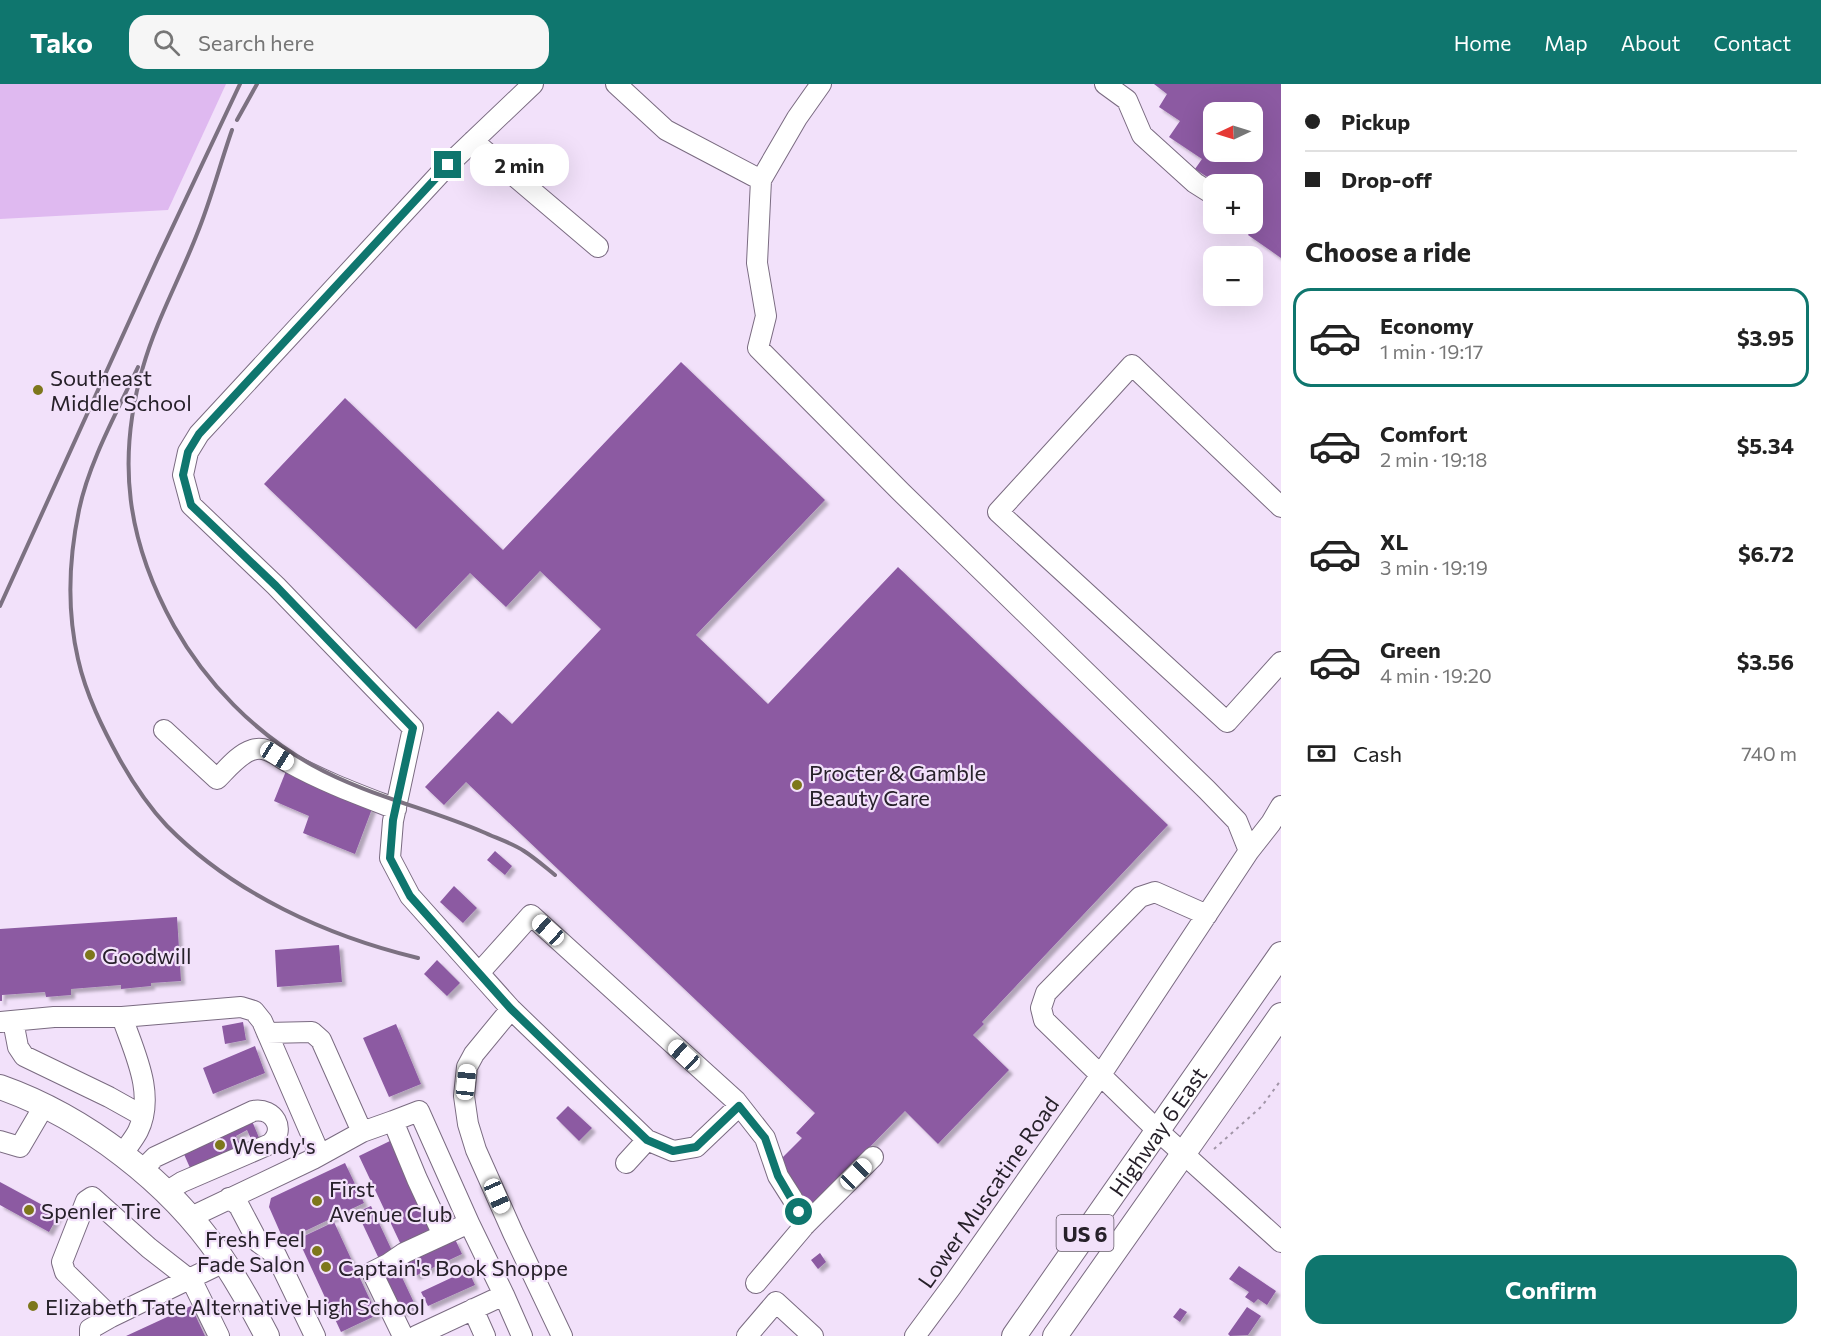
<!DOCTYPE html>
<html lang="en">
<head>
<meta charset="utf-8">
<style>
  body { margin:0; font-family:Commissioner,sans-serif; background:#f6f6f6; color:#222; height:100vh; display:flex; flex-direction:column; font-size:22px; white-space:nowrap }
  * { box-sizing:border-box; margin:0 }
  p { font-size:20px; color:#767676 }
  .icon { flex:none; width:33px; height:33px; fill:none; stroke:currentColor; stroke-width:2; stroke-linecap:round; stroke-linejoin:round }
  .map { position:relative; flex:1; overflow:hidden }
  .sheet { display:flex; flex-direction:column; background:#fff; width:540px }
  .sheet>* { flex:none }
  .hud { display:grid; align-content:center; height:132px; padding:0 24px; background:#fff }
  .needle { width:39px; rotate:266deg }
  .tools { position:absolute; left:1203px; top:18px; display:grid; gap:12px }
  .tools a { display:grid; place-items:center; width:60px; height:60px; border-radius:12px; background:#fff; box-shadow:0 6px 24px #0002; font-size:30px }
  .end { position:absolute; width:27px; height:27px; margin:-14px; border:8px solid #0f766e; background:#fff; box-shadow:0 0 0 3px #fff }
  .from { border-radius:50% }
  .bubble { position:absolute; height:42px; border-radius:18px; background:#fff; box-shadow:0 6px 24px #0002; font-size:20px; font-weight:700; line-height:42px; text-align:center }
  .car { position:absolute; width:18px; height:36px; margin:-18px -9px; border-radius:8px; box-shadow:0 0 4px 2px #0007; background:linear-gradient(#fff 24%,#345 0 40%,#fff 0 76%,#345 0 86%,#fff 0) }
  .hud b { display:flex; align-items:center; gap:21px; height:57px; font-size:22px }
  .hud b+b { border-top:2px solid #e0e0e0 }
  .hud i { width:15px; height:15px; background:#222 }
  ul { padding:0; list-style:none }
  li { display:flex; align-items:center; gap:18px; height:99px; margin:0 12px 9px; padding:0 12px; border:3px solid transparent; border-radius:18px }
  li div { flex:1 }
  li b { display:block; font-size:22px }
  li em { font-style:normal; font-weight:700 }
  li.current { border-color:#0f766e }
  li>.icon { width:54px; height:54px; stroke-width:1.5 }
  h2 { padding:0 24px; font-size:27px; line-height:72px }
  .pay { display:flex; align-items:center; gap:15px; height:66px; padding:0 24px; font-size:22px }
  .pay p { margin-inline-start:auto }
  .cta { display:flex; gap:12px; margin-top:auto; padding:12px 24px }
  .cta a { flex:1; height:69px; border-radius:18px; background:#0f766e; color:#fff; font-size:24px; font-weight:700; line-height:69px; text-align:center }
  header { display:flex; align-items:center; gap:36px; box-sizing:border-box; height:84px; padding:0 30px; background:#0f766e; color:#fff }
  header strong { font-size:28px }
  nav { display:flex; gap:33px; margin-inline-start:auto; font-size:21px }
  .search { width:420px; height:54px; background:#f6f6f6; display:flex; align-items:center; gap:15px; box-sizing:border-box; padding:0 21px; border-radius:18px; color:#767676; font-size:22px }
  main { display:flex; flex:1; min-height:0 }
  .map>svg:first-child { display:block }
  .green { fill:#dfb9f0 }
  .building { fill:#8c5aa2; fill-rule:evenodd; filter:url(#shadow) }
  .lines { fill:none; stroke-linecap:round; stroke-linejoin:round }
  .minor-casing { stroke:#7a6b81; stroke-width:22 }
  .major-casing { stroke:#7a6b81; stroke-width:26 }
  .path { stroke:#a195a7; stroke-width:2; stroke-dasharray:3 4.5; stroke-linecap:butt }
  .minor { stroke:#fff; stroke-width:20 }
  .major { stroke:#fff; stroke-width:24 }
  .rail { stroke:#7c7181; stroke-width:4 }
  .route { stroke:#0f766e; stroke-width:8 }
  .poi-dot { fill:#7d771b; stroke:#f2e1fa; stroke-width:2 }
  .labels { text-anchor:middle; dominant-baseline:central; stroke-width:4.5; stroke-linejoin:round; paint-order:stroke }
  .shield { fill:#f2e1fa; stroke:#645b68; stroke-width:1.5 }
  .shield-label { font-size:21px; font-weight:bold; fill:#27212a }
  .poi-label { font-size:22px; fill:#27212a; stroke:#f2e1fa; text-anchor:start }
  .street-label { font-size:22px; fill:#27212a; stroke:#f2e1fa }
</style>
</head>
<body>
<header>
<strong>Tako</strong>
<div class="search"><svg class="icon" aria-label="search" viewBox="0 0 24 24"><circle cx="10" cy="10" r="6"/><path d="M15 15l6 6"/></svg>Search here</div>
<nav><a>Home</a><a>Map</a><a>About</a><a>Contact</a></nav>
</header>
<main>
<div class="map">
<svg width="1281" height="1252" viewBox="0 0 1281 1252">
  <defs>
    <filter id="shadow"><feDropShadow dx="4" dy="4" stdDeviation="1.5" flood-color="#0004"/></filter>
  </defs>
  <rect width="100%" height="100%" fill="#f2e1fa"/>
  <!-- green -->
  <path class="green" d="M0 0H226L168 126 0 135Z"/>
  <!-- building -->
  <path class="building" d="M1154 0H1281V174L1248 151 1261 131 1252 125V100H1218L1195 85 1202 75 1169 53 1180 37 1159 23 1167 10ZM1214 28H1252V68H1214Z
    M681 278 825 416 696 551 768 620 898 483 1168 741 982 938 984 940 973 951 1009 986 938 1060 905 1027 813 1121 789 1098 782 1074 802 1054 796 1049 815 1029 466 698 444 721 425 703 498 627 512 640 601 545 540 487 506 523 470 489 416 545 264 400 345 314 503 466Z
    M286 687 373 722 355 770 303 749 309 732 274 717Z
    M495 767 512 782 505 791 487 776Z
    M454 802 477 824 463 839 440 818Z
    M177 833 181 897 151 899V902L121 905V901L71 905V911L46 913 45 908 2 911V917H0V845Z
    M339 861 342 898 277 903 275 866Z
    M437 876 460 899 447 912 424 890Z
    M243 938 246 956 225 960 222 942Z
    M396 940 421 1000 389 1013 363 954Z
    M255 962 265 989 213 1010 203 984Z
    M568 1022 592 1044 579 1057 556 1034Z
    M252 1037 260 1056 253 1059 247 1046 236 1052 241 1062 191 1086 183 1068Z
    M392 1056 435 1150 403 1165 359 1072Z
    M345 1079 364 1119 284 1157 269 1123 271 1114Z
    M0 1098 59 1130 49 1148 0 1121Z
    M371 1122 394 1171 380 1177 357 1128Z
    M334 1138 377 1231 341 1248 298 1155Z
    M455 1155 462 1170 415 1192 408 1177Z
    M820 1169 826 1178 818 1185 811 1176Z
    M1239 1182 1276 1207 1267 1221 1258 1215 1254 1219 1245 1213 1249 1208 1229 1195Z
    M468 1186 475 1201 428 1222 421 1208Z
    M399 1187 416 1223 403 1229 386 1194Z
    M191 1222 205 1252H126Z
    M1247 1223 1261 1232 1248 1251 1230 1252 1228 1250Z
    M1180 1224 1187 1228 1180 1238 1173 1233Z"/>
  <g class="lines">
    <!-- minor casing -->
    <g class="minor-casing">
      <path id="minor" d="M533 0 448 81 199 350 188 368 183 391 191 421 276 502 413 644 393 737 390 774 410 812 511 925 647 1056 673 1067 696 1063 739 1022
        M616 0 666 46 761 96
        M821 0 797 34 761 96 757 179 766 232 758 264 901 408 1207 706 1237 737 1249 767 1100 992 952 1202 915 1252
        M1105 0 1127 16 1142 51 1195 99 1214 111
        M473 57 598 163
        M1281 423 1132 281 998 428 1227 638 1281 578
        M164 646 217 695C227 685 239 670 252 666 267 661 278 673 290 679 324 698 360 711 396 725
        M1249 767 1271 739 1281 722
        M1207 831 1155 808 1140 813 1046 909 1041 924 1044 936 1157 1046 1281 1158
        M479 889 531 831 736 1017 765 1054 778 1092 792 1114 805 1141
        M511 925 474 970 467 983 464 1012 468 1040 476 1066 513 1149 562 1252
        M122 933C134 968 156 1010 138 1047 134 1055 127 1063 122 1071
        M13 937 18 963 24 972 109 1013 143 1032
        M0 938 54 933H122L241 923 254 927 262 937 320 1071
        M267 949 312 948 321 956 362 1048
        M393 1037 419 1027 469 1139
        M0 1057 20 1063 44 1022
        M626 1079 647 1056
        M142 1086 155 1073 253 1027C274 1023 287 1046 270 1060L182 1098 166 1108
        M229 1114 239 1122 258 1158 276 1171 315 1252
        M189 1134 313 1075 362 1048 393 1037 417 1095 443 1151 404 1169 388 1180 372 1188 403 1252
        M756 1199 805 1141 873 1073
        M504 1211 522 1252
        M473 1225 485 1252
        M90 1252V1245L111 1233
        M219 1252 194 1201 190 1196 149 1164 92 1113 86 1117 62 1178 65 1188 111 1233 224 1178
        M416 1252 504 1211 469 1139 443 1151
        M747 1252 776 1218 813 1252"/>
    </g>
    <!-- major casing -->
    <g class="major-casing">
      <g id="major">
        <path d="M0 1003C85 1033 170 1098 221 1173 238 1198 253 1225 267 1252"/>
        <path id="s1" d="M1014 1252 1281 870"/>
        <path d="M1055 1252 1281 931"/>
      </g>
    </g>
    <!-- path -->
    <path class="path" d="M1214 1065 1262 1022 1281 996"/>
    <!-- minor -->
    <use href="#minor" class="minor"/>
    <!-- major -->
    <use href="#major" class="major"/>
    <!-- rail -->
    <path class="rail" d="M237 36 257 0
      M232 46C220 80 211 116 197 150 180 194 156 237 143 283 116 377 127 457 174 542 206 599 255 649 312 681 366 711 427 724 483 748 496 754 512 759 524 767 535 774 545 783 555 791
      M138 283C117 328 89 378 79 426 69 474 67 527 78 575 86 611 103 645 120 676 133 699 149 723 167 742 234 810 327 852 418 874
      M0 522 157 176 240 0"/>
  </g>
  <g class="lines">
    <!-- route -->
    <path class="route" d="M448 81 199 350 188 368 183 391 191 421 276 502 413 644 393 736 390 774 410 812 511 925 647 1056 673 1067 696 1063 739 1022 765 1054 778 1092 799 1128"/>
  </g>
  <!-- markers -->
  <g class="poi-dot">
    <circle cx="38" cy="306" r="6"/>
    <circle cx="797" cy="701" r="6"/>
    <circle cx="90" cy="871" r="6"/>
    <circle cx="220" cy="1061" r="6"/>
    <circle cx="317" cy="1117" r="6"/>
    <circle cx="29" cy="1126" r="6"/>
    <circle cx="317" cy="1167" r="6"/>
    <circle cx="326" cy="1183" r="6"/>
    <circle cx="33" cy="1222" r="6"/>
  </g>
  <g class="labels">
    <!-- shield labels -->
    <rect class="shield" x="1056.5" y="1131" width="57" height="36" rx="4.5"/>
    <g class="shield-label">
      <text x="1085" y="1149">US 6</text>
    </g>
    <!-- poi labels -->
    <g class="poi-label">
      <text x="50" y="293">Southeast<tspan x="50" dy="25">Middle School</tspan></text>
      <text x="809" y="688">Procter &amp; Gamble<tspan x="809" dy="25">Beauty Care</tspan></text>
      <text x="102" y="871">Goodwill</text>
      <text x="232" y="1061">Wendy's</text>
      <text x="329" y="1104">First<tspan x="329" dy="25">Avenue Club</tspan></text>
      <text x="41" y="1126">Spenler Tire</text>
      <text x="305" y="1154" text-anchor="end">Fresh Feel<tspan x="305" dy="25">Fade Salon</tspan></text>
      <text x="338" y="1183">Captain's Book Shoppe</text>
      <text x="45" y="1222">Elizabeth Tate Alternative High School</text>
    </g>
    <!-- street labels -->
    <g class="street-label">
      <text stroke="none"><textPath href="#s1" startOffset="250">Highway 6 East</textPath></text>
      <text transform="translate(988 1108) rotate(-55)">Lower Muscatine Road</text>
    </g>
  </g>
</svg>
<div class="tools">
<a><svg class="needle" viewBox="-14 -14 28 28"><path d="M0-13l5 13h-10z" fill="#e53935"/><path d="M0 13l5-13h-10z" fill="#767676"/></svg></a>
<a>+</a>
<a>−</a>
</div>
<i class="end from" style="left:799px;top:1128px"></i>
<i class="end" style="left:448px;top:81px"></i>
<div class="bubble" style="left:470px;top:60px;width:99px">2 min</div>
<i class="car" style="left:277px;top:672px;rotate:122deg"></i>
<i class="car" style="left:548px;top:846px;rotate:312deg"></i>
<i class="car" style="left:684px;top:971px;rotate:313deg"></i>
<i class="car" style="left:466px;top:998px;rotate:6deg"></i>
<i class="car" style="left:856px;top:1090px;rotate:45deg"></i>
<i class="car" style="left:497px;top:1112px;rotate:156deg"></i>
</div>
<section class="sheet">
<div class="hud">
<b><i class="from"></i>Pickup</b>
<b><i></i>Drop-off</b>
</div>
<h2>Choose a ride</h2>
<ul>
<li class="current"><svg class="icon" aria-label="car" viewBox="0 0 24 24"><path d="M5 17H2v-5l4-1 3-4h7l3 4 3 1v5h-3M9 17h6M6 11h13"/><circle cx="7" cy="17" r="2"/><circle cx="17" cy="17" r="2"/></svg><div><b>Economy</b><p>1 min · 19:17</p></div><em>$3.95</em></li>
<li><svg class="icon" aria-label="car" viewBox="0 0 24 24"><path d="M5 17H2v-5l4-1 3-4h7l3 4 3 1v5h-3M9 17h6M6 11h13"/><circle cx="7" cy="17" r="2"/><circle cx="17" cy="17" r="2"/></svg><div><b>Comfort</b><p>2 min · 19:18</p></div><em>$5.34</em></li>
<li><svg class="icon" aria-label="car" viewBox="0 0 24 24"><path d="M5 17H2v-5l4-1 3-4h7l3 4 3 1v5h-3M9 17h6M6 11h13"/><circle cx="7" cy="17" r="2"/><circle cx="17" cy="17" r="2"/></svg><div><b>XL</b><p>3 min · 19:19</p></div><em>$6.72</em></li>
<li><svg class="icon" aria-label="car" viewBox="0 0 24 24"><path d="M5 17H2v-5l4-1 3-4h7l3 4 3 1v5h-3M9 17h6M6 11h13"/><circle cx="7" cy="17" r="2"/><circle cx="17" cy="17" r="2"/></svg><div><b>Green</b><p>4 min · 19:20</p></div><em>$3.56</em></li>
</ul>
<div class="pay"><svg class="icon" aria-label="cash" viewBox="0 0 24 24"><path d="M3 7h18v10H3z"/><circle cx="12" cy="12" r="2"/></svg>Cash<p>740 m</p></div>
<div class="cta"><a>Confirm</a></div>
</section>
</main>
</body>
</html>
